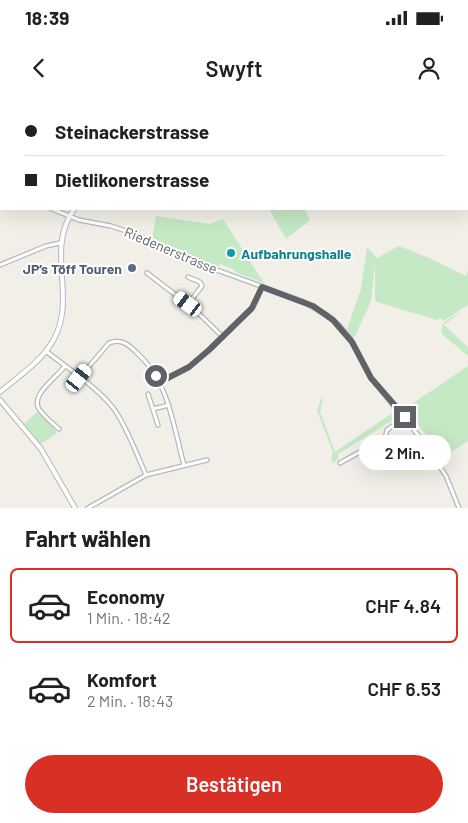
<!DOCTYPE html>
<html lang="de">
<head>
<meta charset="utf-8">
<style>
  body { margin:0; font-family:Barlow,sans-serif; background:#f2f2f2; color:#202124; height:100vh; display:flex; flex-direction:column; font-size:19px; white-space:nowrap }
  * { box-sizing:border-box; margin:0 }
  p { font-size:16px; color:#757577 }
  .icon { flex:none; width:28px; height:28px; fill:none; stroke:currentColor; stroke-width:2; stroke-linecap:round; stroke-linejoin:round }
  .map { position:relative; height:408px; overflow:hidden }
  .sheet { display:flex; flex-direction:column; background:#fff; flex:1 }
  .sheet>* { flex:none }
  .guide { position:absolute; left:0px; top:0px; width:469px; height:110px; box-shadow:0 5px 20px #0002; display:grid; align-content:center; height:110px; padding:0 25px; background:#fff }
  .end { position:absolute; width:22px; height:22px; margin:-11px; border:6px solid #5f6368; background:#fff; box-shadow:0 0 0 2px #fff }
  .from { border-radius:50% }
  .bubble { position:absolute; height:35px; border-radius:18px; background:#fff; box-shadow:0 5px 20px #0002; font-size:16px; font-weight:600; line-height:35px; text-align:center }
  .car { position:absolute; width:15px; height:30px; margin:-15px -8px; border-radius:6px; box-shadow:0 0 4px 1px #0007; background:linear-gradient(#fff 24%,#345 0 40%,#fff 0 76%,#345 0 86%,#fff 0) }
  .guide b { display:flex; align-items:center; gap:18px; height:48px; font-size:19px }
  .guide b+b { border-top:1px solid #e0e0e0 }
  .guide i { width:12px; height:12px; background:#202124 }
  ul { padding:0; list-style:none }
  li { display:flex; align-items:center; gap:15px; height:75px; margin:0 10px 8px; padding:0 15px; border:2px solid transparent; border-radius:8px }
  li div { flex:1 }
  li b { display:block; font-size:19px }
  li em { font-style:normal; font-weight:600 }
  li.on { border-color:#d93025 }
  li>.icon { width:45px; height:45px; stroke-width:1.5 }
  h2 { padding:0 25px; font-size:22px; line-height:60px }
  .primary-button { display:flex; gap:10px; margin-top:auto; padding:10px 25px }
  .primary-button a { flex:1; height:58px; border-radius:30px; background:#d93025; color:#fff; font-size:20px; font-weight:600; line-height:58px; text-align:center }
  .status { display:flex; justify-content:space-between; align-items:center; height:35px; padding:0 25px; background:#fff; direction:ltr }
  .status svg { height:14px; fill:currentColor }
  header { display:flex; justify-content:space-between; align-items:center; height:65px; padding:0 25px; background:#fff; font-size:22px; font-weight:600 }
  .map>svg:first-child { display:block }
  .green { fill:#c5e8c5 }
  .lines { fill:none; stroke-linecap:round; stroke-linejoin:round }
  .minor-casing { stroke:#b5b8bc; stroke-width:5.5 }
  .tertiary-casing { stroke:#b5b8bc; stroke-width:6 }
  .minor { stroke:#fff; stroke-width:3 }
  .tertiary { stroke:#fff; stroke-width:4 }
  .route { stroke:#5f6368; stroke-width:6 }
  .culture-dot { fill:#0f9aa8; stroke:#fff; stroke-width:2 }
  .service-dot { fill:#5c6f8a; stroke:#fff; stroke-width:2 }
  .labels { text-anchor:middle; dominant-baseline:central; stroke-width:4; stroke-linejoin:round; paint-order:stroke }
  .street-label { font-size:14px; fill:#5f6368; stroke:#fff }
  .culture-label { font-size:14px; font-weight:bold; fill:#0d838f; stroke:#fff; text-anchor:start }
  .service-label { font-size:14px; font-weight:bold; fill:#4e5e75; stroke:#fff; text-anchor:end }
</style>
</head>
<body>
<div class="status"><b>18:39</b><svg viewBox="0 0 49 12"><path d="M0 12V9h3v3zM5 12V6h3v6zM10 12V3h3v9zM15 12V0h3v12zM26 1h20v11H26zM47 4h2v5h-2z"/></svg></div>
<header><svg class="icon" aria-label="back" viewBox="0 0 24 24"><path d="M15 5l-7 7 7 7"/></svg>Swyft<svg class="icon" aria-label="person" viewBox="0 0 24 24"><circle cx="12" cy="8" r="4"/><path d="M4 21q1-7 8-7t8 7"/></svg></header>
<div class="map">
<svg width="468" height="408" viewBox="0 0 468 408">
  <rect width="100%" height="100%" fill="#f1efe8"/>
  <!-- green -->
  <path class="green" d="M269 109H304L310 120 286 139Z
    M156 116 210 124 223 119 264 183 235 172V170L220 164 218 167 187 156 152 138Z
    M399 146 429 158 466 176 468 171V205L443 221 440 218 437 220 377 202 375 199V164L371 201 354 238 347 229 361 189 367 147 377 158Z
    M461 212 444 225 468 247V256L442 234C439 222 452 217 461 212Z
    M468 266V341L443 358 406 308Z
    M382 296 401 315 338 354 339 357 333 364V362L331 361 333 352 317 311 321 299 323 298 320 312 335 352 394 312Z
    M38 311 54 327 57 333 41 344 24 324Z"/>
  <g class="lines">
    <!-- minor casing -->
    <g class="minor-casing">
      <path id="minor" d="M109 0V1
        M219 0V1
        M32 1 33 0
        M0 96H1
        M52 109 79 120 111 126 135 134 181 157 302 201 327 215 339 225 350 238 371 278 423 341 446 376 459 408
        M0 165 46 146 60 143
        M147 173 194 209 223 237
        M188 177 200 182 202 186 188 204
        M46 251C68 269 96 286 114 309 128 329 136 353 146 375
        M79 278 109 243C120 238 128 244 136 252 169 281 173 325 184 365
        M160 282 189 267 209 250 252 208 262 187
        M148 294 158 325
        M153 309 169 305
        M59 329C52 323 44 316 39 309 30 295 57 277 65 266
        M340 363 385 338 387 330 405 317
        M88 408 146 375 207 360"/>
    </g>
    <!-- tertiary casing -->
    <g class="tertiary-casing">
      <path id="tertiary" d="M314 1 315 0
        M0 292C19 276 42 261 54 239 77 196 45 151 74 109
        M0 300 41 349 75 408"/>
    </g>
    <!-- minor -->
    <use href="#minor" class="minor"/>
    <!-- tertiary -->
    <use href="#tertiary" class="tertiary"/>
  </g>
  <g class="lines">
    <!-- route -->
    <path class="route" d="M156 276 160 282 189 267 209 250 252 208 262 187 313 206 333 220 352 242 371 278 405 317"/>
  </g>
  <!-- markers -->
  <circle class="culture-dot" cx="231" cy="153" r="5"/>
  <circle class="service-dot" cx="132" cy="168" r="5"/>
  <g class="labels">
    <!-- street labels -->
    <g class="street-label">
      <text transform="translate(171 150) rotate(23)">Riedenerstrasse</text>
    </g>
    <!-- culture labels -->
    <g class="culture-label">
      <text x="241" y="153">Aufbahrungshalle</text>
    </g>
    <!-- service labels -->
    <g class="service-label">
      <text x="122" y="168">JP’s Töff Touren</text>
    </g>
  </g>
</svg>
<i class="end from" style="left:156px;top:276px"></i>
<i class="end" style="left:405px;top:317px"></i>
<div class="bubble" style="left:359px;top:335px;width:92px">2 Min.</div>
<i class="car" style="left:188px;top:204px;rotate:306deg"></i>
<i class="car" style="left:79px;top:278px;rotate:39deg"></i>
<div class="guide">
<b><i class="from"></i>Steinackerstrasse</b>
<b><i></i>Dietlikonerstrasse</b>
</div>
</div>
<section class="sheet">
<h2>Fahrt wählen</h2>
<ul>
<li class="on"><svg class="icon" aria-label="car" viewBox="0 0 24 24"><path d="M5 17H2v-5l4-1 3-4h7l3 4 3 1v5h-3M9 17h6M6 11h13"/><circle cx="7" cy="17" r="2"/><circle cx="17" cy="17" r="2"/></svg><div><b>Economy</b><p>1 Min. · 18:42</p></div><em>CHF 4.84</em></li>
<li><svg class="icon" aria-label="car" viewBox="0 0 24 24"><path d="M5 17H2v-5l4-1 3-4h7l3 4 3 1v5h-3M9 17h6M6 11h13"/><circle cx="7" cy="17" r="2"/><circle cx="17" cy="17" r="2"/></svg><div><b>Komfort</b><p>2 Min. · 18:43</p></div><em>CHF 6.53</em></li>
</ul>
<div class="primary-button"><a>Bestätigen</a></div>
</section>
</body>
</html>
